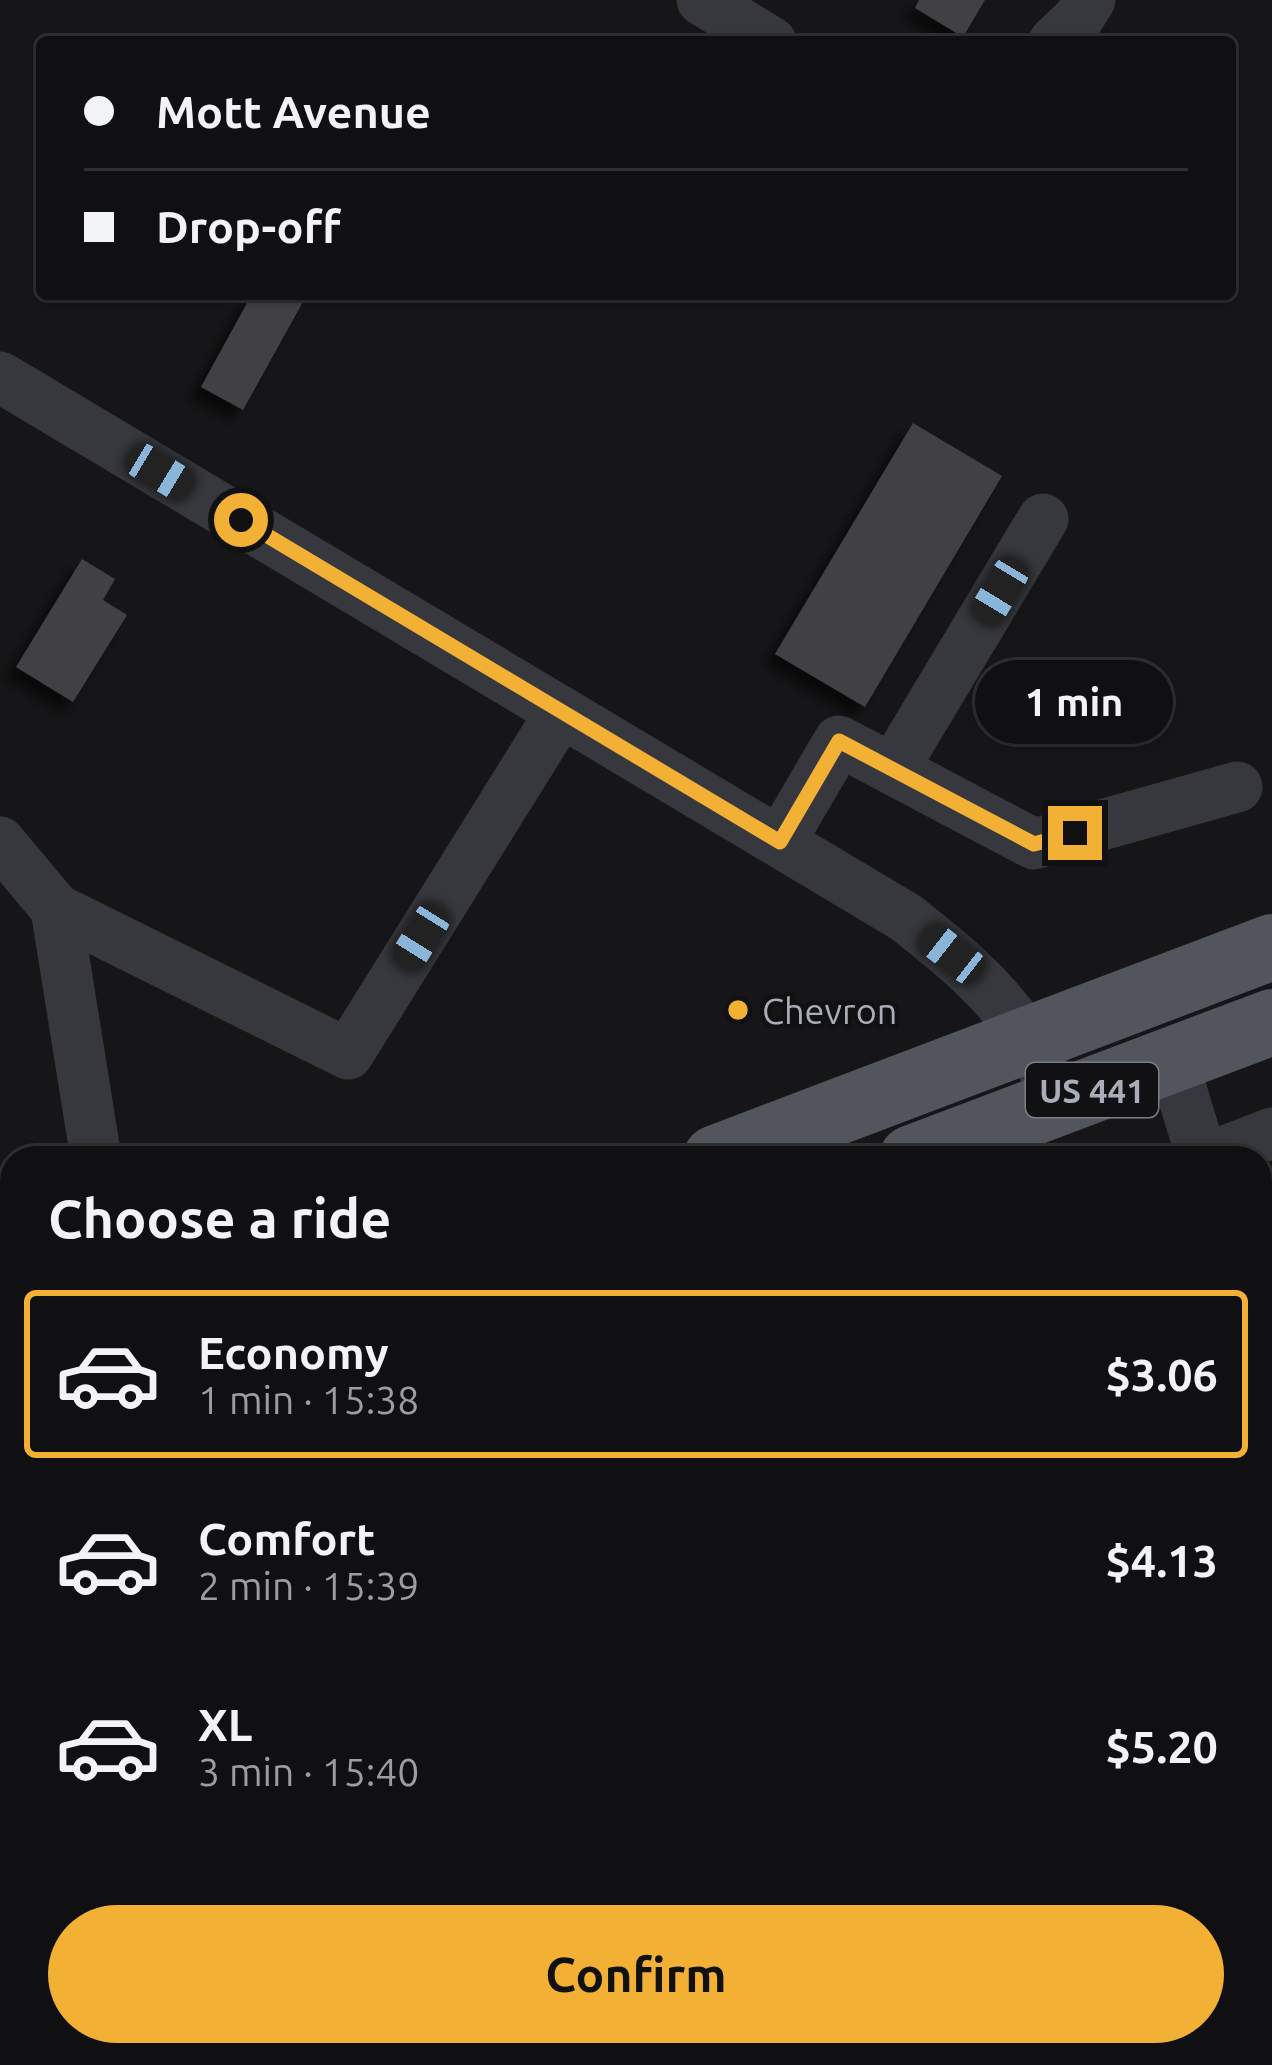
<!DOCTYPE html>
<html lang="en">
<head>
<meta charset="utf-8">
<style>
  body { margin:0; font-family:Ubuntu,sans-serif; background:#1e1e20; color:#f1f3f6; height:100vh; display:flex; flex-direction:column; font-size:45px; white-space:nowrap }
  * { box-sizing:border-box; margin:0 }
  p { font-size:39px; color:#9c9d9f }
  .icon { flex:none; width:66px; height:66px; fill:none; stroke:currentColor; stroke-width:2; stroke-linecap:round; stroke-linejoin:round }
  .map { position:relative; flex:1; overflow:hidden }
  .details { position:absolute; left:0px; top:1146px; width:1272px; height:921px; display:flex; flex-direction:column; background:#101012; border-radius:36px 36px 0 0; box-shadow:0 3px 9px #0004,0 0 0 3px #303032 }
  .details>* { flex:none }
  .guide { position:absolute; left:36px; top:36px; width:1200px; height:264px; border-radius:12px; box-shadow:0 3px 9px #0004,0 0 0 3px #303032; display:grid; align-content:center; height:264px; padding:0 48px; background:#101012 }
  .end { position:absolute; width:54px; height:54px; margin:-27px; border:15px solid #f2b134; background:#111; box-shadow:0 0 0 6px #111 }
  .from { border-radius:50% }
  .bubble { position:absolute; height:84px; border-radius:42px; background:#101012; box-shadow:0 3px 9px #0004,0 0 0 3px #303032; font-size:39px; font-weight:700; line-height:84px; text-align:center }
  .car { position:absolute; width:36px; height:72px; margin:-36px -18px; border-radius:15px; box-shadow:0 0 9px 3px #0007; background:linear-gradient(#222 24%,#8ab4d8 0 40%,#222 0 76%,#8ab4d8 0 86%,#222 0) }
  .guide b { display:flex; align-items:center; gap:42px; height:114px; font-size:45px }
  .guide b+b { border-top:3px solid #303032 }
  .guide i { width:30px; height:30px; background:#f1f3f6 }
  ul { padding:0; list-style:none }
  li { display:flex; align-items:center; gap:36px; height:168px; margin:0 24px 18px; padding:0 24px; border:6px solid transparent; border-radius:12px }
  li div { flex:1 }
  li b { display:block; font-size:45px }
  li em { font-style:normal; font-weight:700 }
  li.current { border-color:#f2b134 }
  li>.icon { width:108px; height:108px; stroke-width:1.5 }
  h2 { padding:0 48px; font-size:54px; line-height:144px }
  .primary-button { display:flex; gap:24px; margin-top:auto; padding:24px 48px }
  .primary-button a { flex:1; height:138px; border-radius:72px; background:#f2b134; color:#111; font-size:48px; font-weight:700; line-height:138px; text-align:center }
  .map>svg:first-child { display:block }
  .water { fill:#2c353c }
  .building { fill:#404145; filter:url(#shadow) }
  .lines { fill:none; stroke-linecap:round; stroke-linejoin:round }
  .minor { stroke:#37383d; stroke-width:51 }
  .major { stroke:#53555c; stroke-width:66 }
  .route { stroke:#f2b134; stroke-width:15 }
  .poi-dot { fill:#f2b134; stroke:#111113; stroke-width:4.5 }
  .labels { text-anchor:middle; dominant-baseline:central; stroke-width:9; stroke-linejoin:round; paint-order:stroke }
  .shield { fill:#111113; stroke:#7b7e86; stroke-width:3 }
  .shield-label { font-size:33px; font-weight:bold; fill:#a8adb8 }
  .poi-label { font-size:36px; fill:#a8adb8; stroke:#111113; text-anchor:start }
</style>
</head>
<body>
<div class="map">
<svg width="1272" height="2065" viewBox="0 0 1272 2065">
  <defs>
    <filter id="shadow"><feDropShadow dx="-11" dy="11" stdDeviation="6" flood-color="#0009"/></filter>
  </defs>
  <rect width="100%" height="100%" fill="#161618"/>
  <!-- water -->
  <path class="water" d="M405 2055H649L643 2065H399Z"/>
  <!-- building -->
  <path class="building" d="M919 0H985L963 37 915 8Z
    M252 294H293L304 300 243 410 201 387Z
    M913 423 1002 476 865 707 775 654Z
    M82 559 115 579 103 600 127 615 73 702 16 667Z
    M1272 1182V1250L1260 1219V1187Z
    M12 1807V2023L0 2044V1828Z
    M244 2055H323L318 2065H261Z"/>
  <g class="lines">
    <!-- minor -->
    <path class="minor" d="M702 0 771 42
      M1054 42 1078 19 1090 0
      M0 377 905 917C950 952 993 987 1025 1035 1039 1055 1048 1081 1058 1103
      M893 769 1043 519
      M0 842 56 909
      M780 842 839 741 1034 844 1237 787
      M1172 1059 1202 1158
      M96 1158 56 909 348 1054 561 712
      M1207 1158 1272 1133
      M1260 1467 1272 1474
      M1260 1798 1272 1778
      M115 2055 133 2065
      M1208 2055 1224 2065
      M45 2065 51 2055
      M773 2065 779 2055
      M1103 2065 1109 2055"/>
    <!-- major -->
    <path class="major" d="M716 1158 1272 947
      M912 1158 1272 1022
      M0 1429 12 1424
      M0 1504 12 1499"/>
  </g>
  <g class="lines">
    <!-- route -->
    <path class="route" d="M241 520 780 842 839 741 1034 844 1075 833"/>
  </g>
  <!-- markers -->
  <circle class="poi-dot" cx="738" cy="1010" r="12"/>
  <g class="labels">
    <!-- shield labels -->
    <rect class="shield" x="1026" y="1063" width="132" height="54" rx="9"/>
    <g class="shield-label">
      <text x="1092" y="1090">US 441</text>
    </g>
    <!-- poi labels -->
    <g class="poi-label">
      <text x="762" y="1010">Chevron</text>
    </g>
  </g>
</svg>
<i class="end from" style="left:241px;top:520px"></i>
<i class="end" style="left:1075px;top:833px"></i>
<div class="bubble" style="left:975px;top:660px;width:198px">1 min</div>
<i class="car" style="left:160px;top:472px;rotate:121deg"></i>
<i class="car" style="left:1000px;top:591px;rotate:211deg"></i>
<i class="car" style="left:421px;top:937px;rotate:212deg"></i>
<i class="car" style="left:952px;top:954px;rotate:308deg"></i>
<div class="guide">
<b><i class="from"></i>Mott Avenue</b>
<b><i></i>Drop-off</b>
</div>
<section class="details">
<h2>Choose a ride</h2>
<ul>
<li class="current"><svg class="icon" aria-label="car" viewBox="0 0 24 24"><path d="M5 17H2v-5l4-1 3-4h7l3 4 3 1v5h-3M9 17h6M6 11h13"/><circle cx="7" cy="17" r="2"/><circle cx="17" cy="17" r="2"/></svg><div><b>Economy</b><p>1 min · 15:38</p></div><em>$3.06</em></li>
<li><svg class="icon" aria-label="car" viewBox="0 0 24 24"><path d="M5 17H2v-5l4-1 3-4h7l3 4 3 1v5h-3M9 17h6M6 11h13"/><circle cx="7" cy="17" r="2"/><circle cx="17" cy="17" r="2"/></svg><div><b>Comfort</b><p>2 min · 15:39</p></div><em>$4.13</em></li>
<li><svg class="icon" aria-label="car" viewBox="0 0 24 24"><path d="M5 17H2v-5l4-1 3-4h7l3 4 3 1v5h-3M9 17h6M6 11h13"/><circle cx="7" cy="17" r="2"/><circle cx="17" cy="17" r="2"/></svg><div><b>XL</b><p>3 min · 15:40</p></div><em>$5.20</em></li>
</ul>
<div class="primary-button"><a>Confirm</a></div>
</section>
</div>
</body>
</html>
